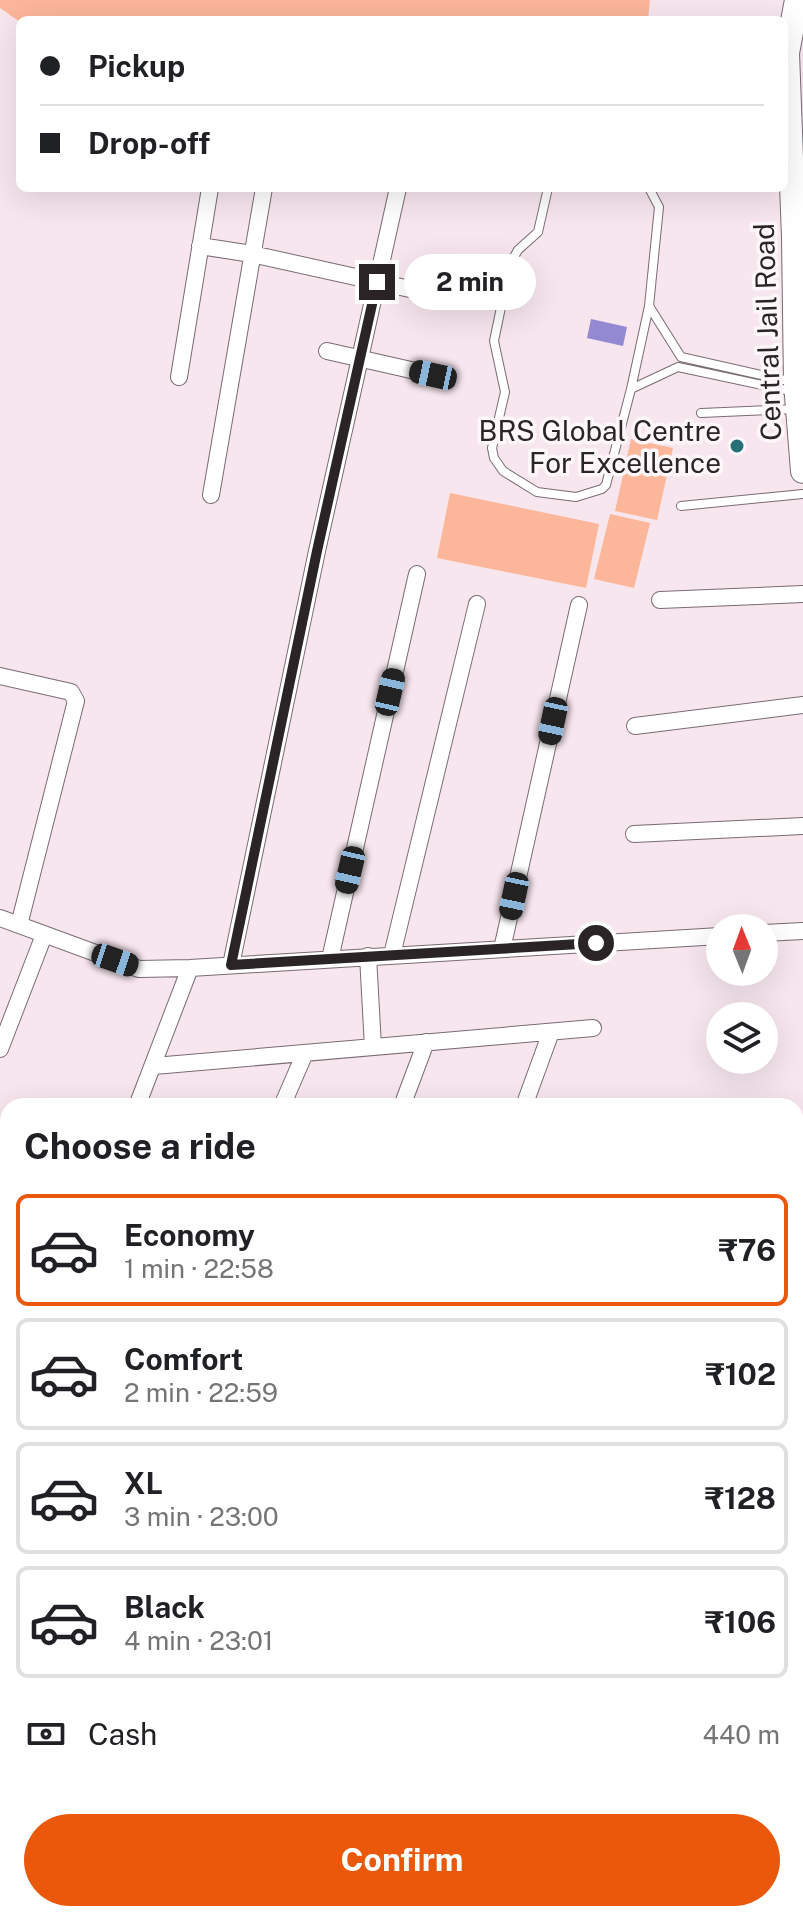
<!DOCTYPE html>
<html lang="en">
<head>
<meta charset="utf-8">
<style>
  body { margin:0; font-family:"Public Sans",sans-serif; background:#f2f2f2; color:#202124; height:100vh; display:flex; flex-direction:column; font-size:30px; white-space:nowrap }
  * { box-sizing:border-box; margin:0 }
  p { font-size:26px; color:#757577 }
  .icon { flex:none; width:44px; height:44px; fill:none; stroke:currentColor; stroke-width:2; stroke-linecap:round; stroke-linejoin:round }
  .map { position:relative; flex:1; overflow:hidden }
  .panel { position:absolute; left:0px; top:1098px; width:804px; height:824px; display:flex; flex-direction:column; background:#fff; border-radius:24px 24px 0 0; box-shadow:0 8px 32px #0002 }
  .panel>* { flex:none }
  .banner { position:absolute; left:16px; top:16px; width:772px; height:176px; border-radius:12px; box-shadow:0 8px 32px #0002; display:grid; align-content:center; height:176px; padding:0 24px; background:#fff }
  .needle { width:52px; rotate:359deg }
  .fabs { position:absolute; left:706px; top:914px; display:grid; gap:16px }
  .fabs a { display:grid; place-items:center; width:72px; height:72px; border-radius:50%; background:#fff; box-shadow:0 8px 32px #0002; font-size:40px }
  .end { position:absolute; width:36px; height:36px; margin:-18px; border:10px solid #2a2427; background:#fff; box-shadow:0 0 0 4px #fff }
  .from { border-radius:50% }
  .bubble { position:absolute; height:56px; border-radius:28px; background:#fff; box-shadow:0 8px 32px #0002; font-size:26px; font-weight:700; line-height:56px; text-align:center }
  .car { position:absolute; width:24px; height:48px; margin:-24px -12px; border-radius:10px; box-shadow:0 0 6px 2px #0007; background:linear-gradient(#222 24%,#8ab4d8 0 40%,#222 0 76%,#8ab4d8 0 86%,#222 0) }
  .banner b { display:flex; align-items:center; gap:28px; height:76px; font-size:30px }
  .banner b+b { border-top:2px solid #e0e0e0 }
  .banner i { width:20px; height:20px; background:#202124 }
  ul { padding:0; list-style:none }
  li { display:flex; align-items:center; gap:24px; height:112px; margin:0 16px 12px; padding:0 8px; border:4px solid #e0e0e0; border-radius:12px }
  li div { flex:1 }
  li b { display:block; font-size:30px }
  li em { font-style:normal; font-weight:700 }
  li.on { border-color:#ea580c }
  li>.icon { width:72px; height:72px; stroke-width:1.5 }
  h2 { padding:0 24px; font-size:36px; line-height:96px }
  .pay { display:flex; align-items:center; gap:20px; height:88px; padding:0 24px; font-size:30px }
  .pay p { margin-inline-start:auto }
  .primary-button { display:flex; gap:16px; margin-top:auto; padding:16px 24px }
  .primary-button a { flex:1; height:92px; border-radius:48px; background:#ea580c; color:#fff; font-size:32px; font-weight:700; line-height:92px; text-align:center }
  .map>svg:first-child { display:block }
  .green { fill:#fcb699 }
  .water { fill:#9388d2 }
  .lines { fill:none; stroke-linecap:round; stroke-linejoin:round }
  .service-casing { stroke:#796b72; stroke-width:10 }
  .minor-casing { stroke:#796b72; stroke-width:18 }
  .secondary-casing { stroke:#796b72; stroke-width:26 }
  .service { stroke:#fff; stroke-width:8 }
  .minor { stroke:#fff; stroke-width:16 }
  .secondary { stroke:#fff; stroke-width:24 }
  .route { stroke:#2a2427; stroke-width:10 }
  .poi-dot { fill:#267078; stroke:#fdf7fa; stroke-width:3 }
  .labels { text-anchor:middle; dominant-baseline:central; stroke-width:7; stroke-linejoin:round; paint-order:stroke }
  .street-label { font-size:28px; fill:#2a2427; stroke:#fdf7fa }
  .poi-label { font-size:28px; fill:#2a2427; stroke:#fdf7fa; text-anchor:end }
</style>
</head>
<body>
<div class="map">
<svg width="803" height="1922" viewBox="0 0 803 1922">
  <rect width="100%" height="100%" fill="#f7e6ee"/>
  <!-- green -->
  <path class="green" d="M0 0H650L648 20H20V22L0 8Z
    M631 439 673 448 657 520 615 511Z
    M450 493 599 524 586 588 437 558Z
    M610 514 650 523 634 588 594 579Z"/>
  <!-- water -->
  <path class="water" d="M591 319 627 327 623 346 587 338Z"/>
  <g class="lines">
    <!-- service casing -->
    <g class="service-casing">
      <path id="service" d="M548 188 538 232 518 250 510 264 494 341 505 392 492 448 494 458 503 471 537 492 576 497 602 489 606 485 631 389 678 367 795 392
        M649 188 659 207 649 306 681 357 793 382
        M631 389 649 306
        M701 413 796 409
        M681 506 803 494
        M445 1922V1914
        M571 1922 572 1914
        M732 1922 733 1914"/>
    </g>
    <!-- minor casing -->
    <g class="minor-casing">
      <path id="minor" d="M200 246 252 254 455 299
        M327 351 433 375
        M179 377 210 188
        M211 495 264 188
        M660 600 803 594
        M0 676 71 692 76 701 19 925
        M635 726 803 705
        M634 834 803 826
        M0 918 139 969 190 968 720 936
        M764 933 803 931
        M502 949 579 605
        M392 955 477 604
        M368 956 373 1047
        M330 959 417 574
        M231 965 317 551 398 188
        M0 1049 44 935
        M154 1066 593 1028
        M137 1106 190 968
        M282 1106 305 1053
        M402 1106 426 1042
        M524 1106 551 1032
        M27 1922V1914
        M163 1922V1914
        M263 1922 264 1914
        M345 1922V1914"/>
    </g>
    <!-- secondary casing -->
    <g class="secondary-casing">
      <path id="secondary" d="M797 0 787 53 794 237 796 383 803 471
        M796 1705 803 1628
        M774 1922V1914"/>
    </g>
    <!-- service -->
    <use href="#service" class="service"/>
    <!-- minor -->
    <use href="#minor" class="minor"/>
    <!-- secondary -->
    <use href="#secondary" class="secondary"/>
  </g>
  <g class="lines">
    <!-- route -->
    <path class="route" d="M377 282 317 551 231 965 596 943"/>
  </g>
  <!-- markers -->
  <circle class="poi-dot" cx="737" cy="446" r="8"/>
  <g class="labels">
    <!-- street labels -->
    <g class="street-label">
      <text transform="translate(767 332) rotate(-92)">Central Jail Road</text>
    </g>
    <!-- poi labels -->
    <g class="poi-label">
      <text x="721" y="430">BRS Global Centre<tspan x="721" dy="32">For Excellence</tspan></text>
    </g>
  </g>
</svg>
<div class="fabs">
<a><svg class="needle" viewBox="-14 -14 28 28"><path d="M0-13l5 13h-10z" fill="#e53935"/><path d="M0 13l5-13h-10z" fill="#757577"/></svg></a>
<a><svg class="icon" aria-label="layers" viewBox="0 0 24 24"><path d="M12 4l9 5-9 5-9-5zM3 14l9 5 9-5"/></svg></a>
</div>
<i class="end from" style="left:596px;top:943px"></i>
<i class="end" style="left:377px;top:282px"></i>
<div class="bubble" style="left:404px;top:254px;width:132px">2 min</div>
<i class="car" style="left:433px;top:375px;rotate:282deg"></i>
<i class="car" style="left:390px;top:692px;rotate:13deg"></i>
<i class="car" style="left:553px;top:721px;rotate:192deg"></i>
<i class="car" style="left:350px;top:870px;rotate:193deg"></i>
<i class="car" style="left:514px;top:896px;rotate:192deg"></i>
<i class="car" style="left:115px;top:960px;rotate:109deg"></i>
<div class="banner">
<b><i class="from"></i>Pickup</b>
<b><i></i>Drop-off</b>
</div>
<section class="panel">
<h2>Choose a ride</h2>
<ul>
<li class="on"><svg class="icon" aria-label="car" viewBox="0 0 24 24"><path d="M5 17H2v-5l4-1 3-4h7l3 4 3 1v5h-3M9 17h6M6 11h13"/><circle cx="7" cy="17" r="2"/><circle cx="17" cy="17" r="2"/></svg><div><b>Economy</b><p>1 min · 22:58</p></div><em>₹76</em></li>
<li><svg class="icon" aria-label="car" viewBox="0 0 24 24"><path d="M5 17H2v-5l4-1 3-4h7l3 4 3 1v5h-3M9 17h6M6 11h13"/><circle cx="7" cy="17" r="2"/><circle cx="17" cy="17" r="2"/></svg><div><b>Comfort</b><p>2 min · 22:59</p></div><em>₹102</em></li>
<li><svg class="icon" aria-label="car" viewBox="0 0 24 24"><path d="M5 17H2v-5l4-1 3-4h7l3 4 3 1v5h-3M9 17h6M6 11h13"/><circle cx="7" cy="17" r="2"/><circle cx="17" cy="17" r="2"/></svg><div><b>XL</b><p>3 min · 23:00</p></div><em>₹128</em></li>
<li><svg class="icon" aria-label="car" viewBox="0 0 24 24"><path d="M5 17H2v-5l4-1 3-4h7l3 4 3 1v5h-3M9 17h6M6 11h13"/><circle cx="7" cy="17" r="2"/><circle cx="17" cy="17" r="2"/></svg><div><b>Black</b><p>4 min · 23:01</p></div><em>₹106</em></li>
</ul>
<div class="pay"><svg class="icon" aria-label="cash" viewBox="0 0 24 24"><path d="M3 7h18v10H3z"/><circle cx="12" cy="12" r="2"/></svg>Cash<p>440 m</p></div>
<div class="primary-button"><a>Confirm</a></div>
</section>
</div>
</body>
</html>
